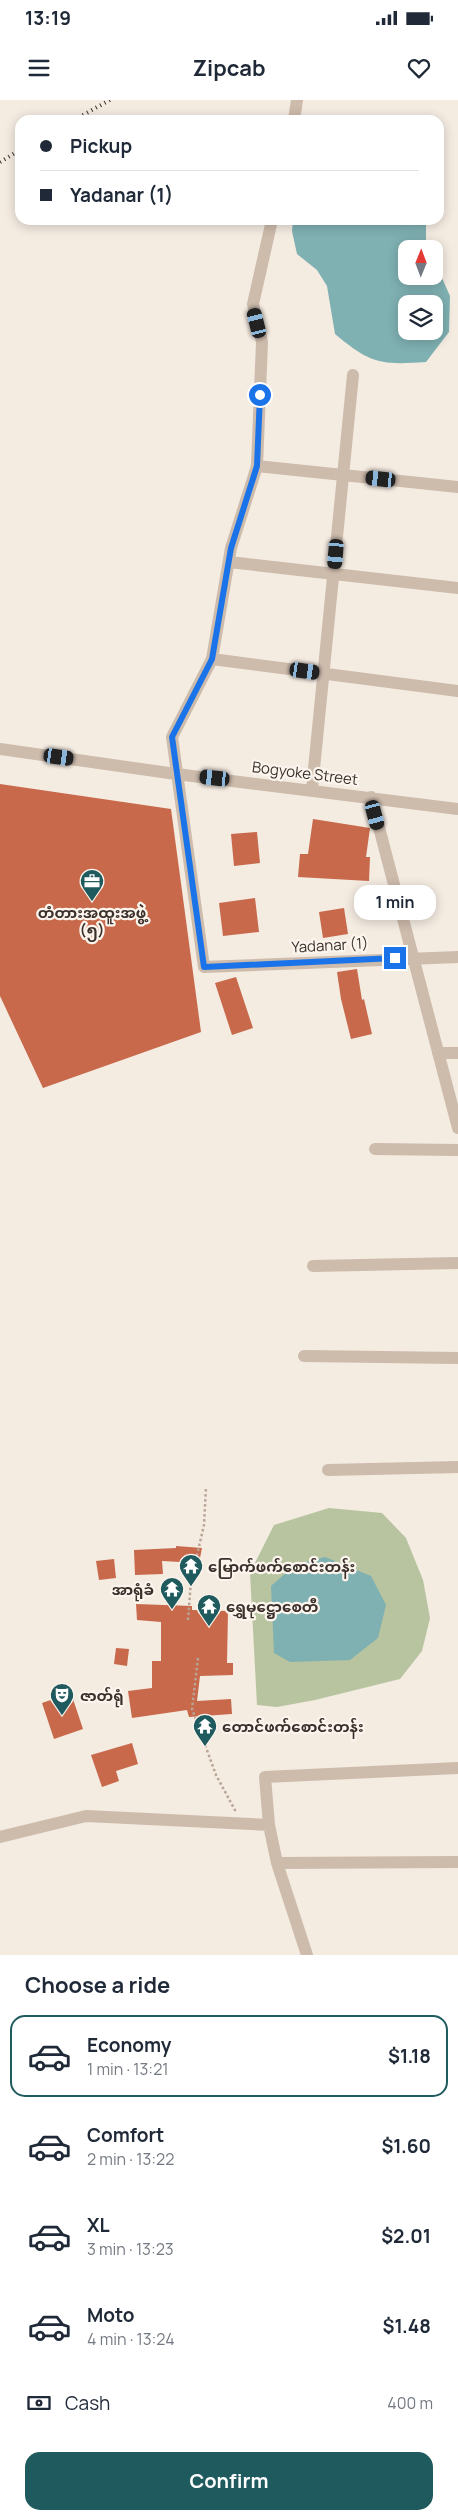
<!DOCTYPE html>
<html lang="en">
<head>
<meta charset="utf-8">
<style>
  body { margin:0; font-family:Manrope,"Noto Sans Myanmar",sans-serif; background:#f2f2f3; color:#1f2937; height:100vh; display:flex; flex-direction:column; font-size:19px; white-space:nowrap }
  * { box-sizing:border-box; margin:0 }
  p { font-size:16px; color:#747a83 }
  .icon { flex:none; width:28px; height:28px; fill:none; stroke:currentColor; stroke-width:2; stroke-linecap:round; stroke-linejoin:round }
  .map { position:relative; height:1855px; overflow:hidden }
  .side { display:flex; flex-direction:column; background:#fff; flex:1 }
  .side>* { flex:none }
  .banner { position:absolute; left:15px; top:15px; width:429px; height:110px; border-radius:15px; box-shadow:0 2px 12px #0003; display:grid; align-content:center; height:110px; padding:0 25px; background:#fff }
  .needle { width:32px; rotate:1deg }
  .controls { position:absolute; left:398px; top:140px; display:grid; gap:10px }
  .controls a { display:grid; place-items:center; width:45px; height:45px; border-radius:10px; background:#fff; box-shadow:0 2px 12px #0003; font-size:25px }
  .end { position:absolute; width:22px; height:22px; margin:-11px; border:6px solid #1a73e8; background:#fff; box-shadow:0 0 0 2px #fff }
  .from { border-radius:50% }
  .bubble { position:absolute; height:35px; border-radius:15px; background:#fff; box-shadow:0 2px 12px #0003; font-size:16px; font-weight:700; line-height:35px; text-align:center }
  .car { position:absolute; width:15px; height:30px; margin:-15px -8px; border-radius:6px; box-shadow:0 0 4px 1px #0007; background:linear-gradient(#222 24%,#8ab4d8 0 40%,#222 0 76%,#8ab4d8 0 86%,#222 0) }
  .banner b { display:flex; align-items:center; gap:18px; height:48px; font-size:19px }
  .banner b+b { border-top:1px solid #e0e1e3 }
  .banner i { width:12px; height:12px; background:#1f2937 }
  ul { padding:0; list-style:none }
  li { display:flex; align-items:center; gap:15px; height:82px; margin:0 10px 8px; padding:0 15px; border:2px solid transparent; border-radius:15px }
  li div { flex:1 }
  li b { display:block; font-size:19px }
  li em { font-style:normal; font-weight:700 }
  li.active { border-color:#1f5a5e }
  li>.icon { width:45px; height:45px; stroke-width:1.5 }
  h2 { padding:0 25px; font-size:22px; line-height:60px }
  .pay { display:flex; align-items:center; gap:12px; height:55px; padding:0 25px; font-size:19px }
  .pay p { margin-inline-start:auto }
  .action { display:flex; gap:10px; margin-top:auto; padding:10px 25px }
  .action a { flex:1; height:58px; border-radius:15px; background:#1f5a5e; color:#fff; font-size:20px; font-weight:700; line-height:58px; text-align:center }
  .status { display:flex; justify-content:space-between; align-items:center; height:35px; padding:0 25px; background:#fff; direction:ltr }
  .status svg { height:14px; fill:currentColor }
  header { display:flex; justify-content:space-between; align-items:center; height:65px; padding:0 25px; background:#fff; font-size:22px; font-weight:700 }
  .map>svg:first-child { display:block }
  .green { fill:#b8c4a0 }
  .water { fill:#7fb0b2; fill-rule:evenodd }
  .building { fill:#c8694b }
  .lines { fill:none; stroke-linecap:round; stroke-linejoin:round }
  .path { stroke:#b9a596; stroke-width:2.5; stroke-dasharray:2.5 2.5; stroke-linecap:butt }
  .minor { stroke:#cdbbac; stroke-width:12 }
  .rail { stroke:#3b302b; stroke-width:4; stroke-dasharray:1 4; stroke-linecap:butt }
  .route { stroke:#1a73e8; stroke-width:6 }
  .labels { text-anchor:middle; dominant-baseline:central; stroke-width:4.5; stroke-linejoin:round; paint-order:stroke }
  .street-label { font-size:15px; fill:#3b302b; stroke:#fbf5ee }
  .poi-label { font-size:15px; font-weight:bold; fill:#3b302b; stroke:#fbf5ee; text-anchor:start }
</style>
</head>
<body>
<div class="status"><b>13:19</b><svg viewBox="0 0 49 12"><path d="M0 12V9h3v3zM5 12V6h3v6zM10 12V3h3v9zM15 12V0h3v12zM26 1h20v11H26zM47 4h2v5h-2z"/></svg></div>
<header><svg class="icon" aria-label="menu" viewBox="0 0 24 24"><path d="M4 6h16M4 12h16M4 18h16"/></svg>Zipcab<svg class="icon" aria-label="heart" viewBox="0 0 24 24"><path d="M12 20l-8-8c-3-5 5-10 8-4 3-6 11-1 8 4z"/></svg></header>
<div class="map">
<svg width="458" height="1855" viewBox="0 0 458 1855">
  <rect width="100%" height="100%" fill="#f4ebe1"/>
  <!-- green -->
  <path class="green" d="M329 1408 382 1413 406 1438 423 1480 430 1518 422 1551 400 1579 315 1600 277 1607 257 1605 250 1473 274 1425Z"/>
  <!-- water -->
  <path class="water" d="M293 120H426V142L429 149H406V176H434V160L450 196 449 232 426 262C380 265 371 264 335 234L327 186 317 170 297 154 292 131ZM406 204H434V231H406Z
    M325 1457 371 1476 386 1505 378 1538 350 1560 290 1562 274 1553 271 1486 295 1465Z"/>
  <!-- building -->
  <path class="building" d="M0 684 171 709 201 932 43 988 0 896Z
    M313 719 370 728 366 757H370L369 781 298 777 300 754H308Z
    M257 732 260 763 234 766 231 734Z
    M255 798 259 832 223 836 219 803Z
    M344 808 348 834 323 838 319 812Z
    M357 869 362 900 364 899 372 934 351 939 341 899 337 872Z
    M236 877 253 928 232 935 215 883Z
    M176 1446 202 1448 199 1463 162 1461 163 1474 135 1475 134 1450 176 1448Z
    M114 1459 116 1478 99 1480 96 1461Z
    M136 1504 192 1506V1510L228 1511 227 1563H233V1575L200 1576 197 1601 231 1599 232 1614 189 1617 187 1610 132 1618 128 1591 152 1588V1561H161V1522L137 1520Z
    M116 1548 129 1549 127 1566 114 1564Z
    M71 1593 83 1629 54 1639 42 1603Z
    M132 1643 138 1664 116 1671 119 1681 102 1687 91 1655Z"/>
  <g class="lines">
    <!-- path -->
    <path class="path" d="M188 1520 191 1481 204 1425 206 1387
      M198 1558 192 1609 216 1675 236 1712"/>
    <!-- minor -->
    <path class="minor" d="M294 20 297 0
      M272 120 253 204 262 242 257 366 231 448 212 559 172 637 204 867 458 857
      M257 366 458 387
      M229 462 458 488
      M212 559 458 591
      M0 649 176 674 458 709
      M312 689 353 275
      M371 697 458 1028
      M438 953H458
      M375 1049 458 1050
      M313 1166 458 1163
      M304 1256 458 1258
      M328 1370 458 1367
      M269 1725 265 1677 458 1668
      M0 1737 86 1716 269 1725 277 1763 307 1855
      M277 1763 458 1762"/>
    <!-- rail -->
    <path class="rail" d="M74 20 110 0
      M0 62 20 50"/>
  </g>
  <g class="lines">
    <!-- route -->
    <path class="route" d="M260 295 257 366 231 448 212 559 172 637 204 867 395 858"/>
  </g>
  <!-- icons -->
  <defs>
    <g id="office-pin" transform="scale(1.25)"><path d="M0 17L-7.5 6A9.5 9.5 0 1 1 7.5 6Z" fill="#1f5a5e" stroke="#fbf5ee"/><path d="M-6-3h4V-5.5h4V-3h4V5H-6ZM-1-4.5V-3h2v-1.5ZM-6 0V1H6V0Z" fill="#fff"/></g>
    <g id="temple-pin" transform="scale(1.25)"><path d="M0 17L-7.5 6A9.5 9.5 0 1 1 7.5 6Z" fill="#1f5a5e" stroke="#fbf5ee"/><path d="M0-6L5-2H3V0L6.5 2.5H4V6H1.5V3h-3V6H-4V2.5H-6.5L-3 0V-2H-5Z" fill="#fff"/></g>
    <g id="theatre-pin" transform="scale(1.25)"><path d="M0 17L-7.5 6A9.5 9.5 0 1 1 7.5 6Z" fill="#1f5a5e" stroke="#fbf5ee"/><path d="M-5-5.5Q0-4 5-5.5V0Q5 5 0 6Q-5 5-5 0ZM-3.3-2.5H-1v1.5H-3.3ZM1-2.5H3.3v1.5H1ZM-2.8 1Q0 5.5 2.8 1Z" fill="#fff"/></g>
  </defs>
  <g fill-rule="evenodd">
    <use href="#office-pin" x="92" y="781"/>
    <use href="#temple-pin" x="191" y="1466"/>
    <use href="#temple-pin" x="172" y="1489"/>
    <use href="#temple-pin" x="209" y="1506"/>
    <use href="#theatre-pin" x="62" y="1595"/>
    <use href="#temple-pin" x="205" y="1626"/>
  </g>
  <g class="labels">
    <!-- street labels -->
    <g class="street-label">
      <text transform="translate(305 673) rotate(7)">Bogyoke Street</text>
      <text transform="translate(330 845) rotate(-3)">Yadanar (1)</text>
    </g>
    <!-- poi labels -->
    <g class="poi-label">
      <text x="92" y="812" text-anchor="middle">တံတားအထူးအဖွဲ့<tspan x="92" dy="17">(၅)</tspan></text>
      <text x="208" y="1466">မြောက်ဖက်စောင်းတန်း</text>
      <text x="154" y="1489" text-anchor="end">အာရုံခံ</text>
      <text x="226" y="1506">ရွှေမုဋ္ဌောစေတီ</text>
      <text x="80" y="1595">ဇာတ်ရုံ</text>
      <text x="222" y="1626">တောင်ဖက်စောင်းတန်း</text>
    </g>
  </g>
</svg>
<div class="controls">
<a><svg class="needle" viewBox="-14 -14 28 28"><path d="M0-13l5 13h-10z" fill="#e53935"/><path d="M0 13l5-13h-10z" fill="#747a83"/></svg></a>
<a><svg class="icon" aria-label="layers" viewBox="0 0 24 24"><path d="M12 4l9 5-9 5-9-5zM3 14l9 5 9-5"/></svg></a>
</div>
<i class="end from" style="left:260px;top:295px"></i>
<i class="end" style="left:395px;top:858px"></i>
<div class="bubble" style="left:354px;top:785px;width:82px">1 min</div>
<i class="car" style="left:257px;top:223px;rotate:346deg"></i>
<i class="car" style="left:381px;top:379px;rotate:276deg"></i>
<i class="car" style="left:336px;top:454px;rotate:185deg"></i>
<i class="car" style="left:305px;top:571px;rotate:98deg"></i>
<i class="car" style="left:59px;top:657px;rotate:98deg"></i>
<i class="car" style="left:215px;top:678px;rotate:276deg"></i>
<i class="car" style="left:375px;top:715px;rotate:165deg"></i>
<div class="banner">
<b><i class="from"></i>Pickup</b>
<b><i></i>Yadanar (1)</b>
</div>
</div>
<section class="side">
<h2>Choose a ride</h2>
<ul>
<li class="active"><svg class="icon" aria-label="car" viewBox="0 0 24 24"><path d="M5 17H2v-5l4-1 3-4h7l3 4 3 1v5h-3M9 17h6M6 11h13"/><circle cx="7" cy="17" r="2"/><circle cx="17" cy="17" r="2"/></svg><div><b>Economy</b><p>1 min · 13:21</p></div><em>$1.18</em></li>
<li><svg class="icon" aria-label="car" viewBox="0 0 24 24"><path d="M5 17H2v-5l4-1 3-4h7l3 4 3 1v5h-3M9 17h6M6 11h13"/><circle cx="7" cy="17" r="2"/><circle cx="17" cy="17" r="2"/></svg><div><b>Comfort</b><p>2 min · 13:22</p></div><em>$1.60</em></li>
<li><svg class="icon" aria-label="car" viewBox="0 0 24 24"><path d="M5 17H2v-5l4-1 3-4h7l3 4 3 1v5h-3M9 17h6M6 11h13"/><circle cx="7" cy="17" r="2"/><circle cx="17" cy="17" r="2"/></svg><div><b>XL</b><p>3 min · 13:23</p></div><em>$2.01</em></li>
<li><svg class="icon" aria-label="car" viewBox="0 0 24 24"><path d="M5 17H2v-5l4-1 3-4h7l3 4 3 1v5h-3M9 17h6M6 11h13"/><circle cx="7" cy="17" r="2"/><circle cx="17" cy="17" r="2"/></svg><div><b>Moto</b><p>4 min · 13:24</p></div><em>$1.48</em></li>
</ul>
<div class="pay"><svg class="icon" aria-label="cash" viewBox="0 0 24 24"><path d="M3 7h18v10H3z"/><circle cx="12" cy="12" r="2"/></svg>Cash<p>400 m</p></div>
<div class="action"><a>Confirm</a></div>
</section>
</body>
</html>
